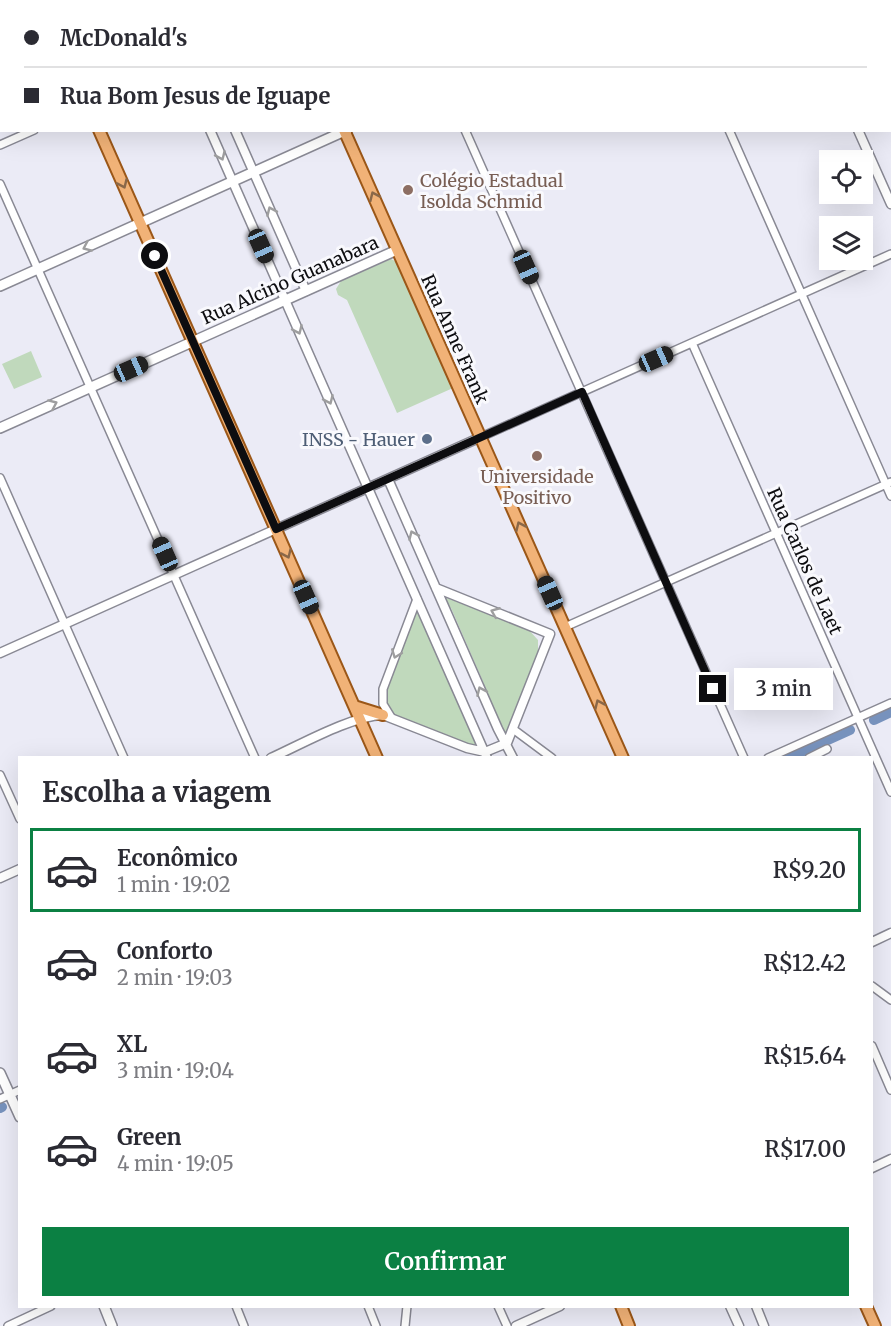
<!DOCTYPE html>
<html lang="pt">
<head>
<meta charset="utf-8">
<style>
  body { margin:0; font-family:Merriweather,serif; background:#f7f7f7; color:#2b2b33; height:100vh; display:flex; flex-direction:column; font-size:22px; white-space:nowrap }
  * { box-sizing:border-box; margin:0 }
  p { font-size:20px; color:#7c7c81 }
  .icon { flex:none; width:33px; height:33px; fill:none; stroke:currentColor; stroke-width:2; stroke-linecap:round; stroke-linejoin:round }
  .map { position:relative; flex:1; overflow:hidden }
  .details { position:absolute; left:18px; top:756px; width:855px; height:552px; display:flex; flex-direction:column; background:#fff; border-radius:0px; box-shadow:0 6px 24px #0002 }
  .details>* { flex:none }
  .banner { position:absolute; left:0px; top:0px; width:891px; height:132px; box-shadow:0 6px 24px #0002; display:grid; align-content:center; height:132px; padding:0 24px; background:#fff }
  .fabs { position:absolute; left:819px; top:150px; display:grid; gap:12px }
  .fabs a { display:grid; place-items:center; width:54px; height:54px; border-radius:0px; background:#fff; box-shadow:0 6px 24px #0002; font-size:30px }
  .end { position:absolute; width:27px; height:27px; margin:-14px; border:8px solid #0d0d10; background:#fff; box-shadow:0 0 0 3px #fff }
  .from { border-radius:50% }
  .bubble { position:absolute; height:42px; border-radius:0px; background:#fff; box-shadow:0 6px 24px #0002; font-size:20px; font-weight:600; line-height:42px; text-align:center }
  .car { position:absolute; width:18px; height:36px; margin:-18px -9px; border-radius:8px; box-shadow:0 0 4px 2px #0007; background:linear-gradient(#222 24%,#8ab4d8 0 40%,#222 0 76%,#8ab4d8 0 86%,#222 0) }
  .banner b { display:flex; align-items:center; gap:21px; height:57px; font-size:22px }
  .banner b+b { border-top:2px solid #e1e1e2 }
  .banner i { width:15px; height:15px; background:#2b2b33 }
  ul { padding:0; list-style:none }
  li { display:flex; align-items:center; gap:18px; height:84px; margin:0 12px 9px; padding:0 12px; border:3px solid transparent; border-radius:0px }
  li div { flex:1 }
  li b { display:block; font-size:22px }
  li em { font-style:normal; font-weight:600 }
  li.active { border-color:#0b8043 }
  li>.icon { width:54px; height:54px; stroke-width:1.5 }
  h2 { padding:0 24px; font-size:27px; line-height:72px }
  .cta { display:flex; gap:12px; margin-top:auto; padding:12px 24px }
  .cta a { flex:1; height:69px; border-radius:0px; background:#0b8043; color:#fff; font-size:24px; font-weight:600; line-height:69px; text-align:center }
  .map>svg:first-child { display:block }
  .green { fill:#c0d9bc }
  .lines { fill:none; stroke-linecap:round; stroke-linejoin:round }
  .river { stroke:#7792bd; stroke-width:10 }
  .minor-casing { stroke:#898994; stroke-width:10 }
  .tertiary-casing { stroke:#898994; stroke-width:11 }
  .secondary-casing { stroke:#898994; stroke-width:12 }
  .primary-casing { stroke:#9b5718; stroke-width:14 }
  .minor { stroke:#fff; stroke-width:7 }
  .tertiary { stroke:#fff; stroke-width:8 }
  .secondary { stroke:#fff; stroke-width:9 }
  .primary { stroke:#f1b277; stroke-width:10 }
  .oneway { stroke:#9e9e9f }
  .oneway2 { stroke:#8a6849 }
  .route { stroke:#0d0d10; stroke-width:8 }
  .education-dot { fill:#8d6e63; stroke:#f9f9fd; stroke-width:2 }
  .service-dot { fill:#5c6f8a; stroke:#f9f9fd; stroke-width:2 }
  .labels { text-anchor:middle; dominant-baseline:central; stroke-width:6; stroke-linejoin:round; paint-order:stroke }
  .education-label { font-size:18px; fill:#785e54; stroke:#f9f9fd; text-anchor:start }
  .street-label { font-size:18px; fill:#0d0d10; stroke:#f9f9fd }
  .service-label { font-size:18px; fill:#4e5e75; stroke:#f9f9fd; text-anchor:end }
</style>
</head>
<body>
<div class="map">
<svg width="891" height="1326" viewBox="0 0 891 1326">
  <rect width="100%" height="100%" fill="#ebebf6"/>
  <!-- green -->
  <path class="green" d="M391 259 397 262 453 388 397 413 347 300 338 295 336 289 341 281Z
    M31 351 42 377 14 389 2 364Z
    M447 598 528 629 538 640V655L506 732 502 729 483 688 484 684 451 608 447 606 445 599Z
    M417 611H419L477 744 475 745 464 743 396 717C386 709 386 704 385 692Z"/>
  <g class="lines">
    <!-- river -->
    <path class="river" d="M874 720 891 712
      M788 758 850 730
      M0 1108 2 1107"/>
    <!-- minor casing -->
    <g class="minor-casing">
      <path id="minor" d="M407 0 408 2
        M671 0 672 2
        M12 2 16 0
        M322 2 325 0
        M0 7 2 6
        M465 130 744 758
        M729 130 891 496
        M0 145 34 130
        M0 184 255 758
        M692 343 891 792
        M481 437 891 254
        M0 478 124 758
        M565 627 891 482
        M391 717 383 704V689L417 599
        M513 729 552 758
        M768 758 891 703
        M809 758 827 749
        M0 775 20 819
        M872 986 891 1000
        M872 1046 891 1090
        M0 1099 20 1090
        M236 1306 244 1326
        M368 1306 376 1326
        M498 1306 507 1326
        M8 1326 51 1306
        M405 1326 407 1306"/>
    </g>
    <!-- tertiary casing -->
    <g class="tertiary-casing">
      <path id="tertiary" d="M152 0 153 2
        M177 0 178 2
        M801 0 802 2
        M210 130 487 758
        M235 130 306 291
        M858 130 891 204
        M388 479 498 729 513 758
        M436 588 550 634
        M0 653 481 437
        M271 758C302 744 351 716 383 715L467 748 485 752 507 743 550 634
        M0 878 20 869
        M872 942 891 933
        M872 1168 891 1159
        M730 1306 739 1326
        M756 1306 764 1326
        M516 1326 560 1306"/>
    </g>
    <!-- secondary casing -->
    <g class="secondary-casing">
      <path id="secondary" d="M635 2 638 0
        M0 286 347 130
        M0 428 397 250
        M0 1073 20 1117
        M104 1306 112 1326"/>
    </g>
    <!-- primary casing -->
    <g class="primary-casing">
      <path id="primary" d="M41 0 42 2
        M286 0 287 2
        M99 130 377 758
        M344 130 623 758
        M354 706 383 715
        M621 1306 629 1326
        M866 1306 875 1326"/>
    </g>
    <!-- minor -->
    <use href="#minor" class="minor"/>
    <!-- tertiary -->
    <use href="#tertiary" class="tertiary"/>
    <!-- secondary -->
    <use href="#secondary" class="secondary"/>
    <!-- primary -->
    <use href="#primary" class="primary"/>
  </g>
  <!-- one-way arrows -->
  <defs><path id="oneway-chevron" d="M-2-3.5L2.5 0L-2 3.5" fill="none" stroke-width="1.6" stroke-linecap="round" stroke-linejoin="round" transform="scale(1.5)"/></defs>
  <g class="oneway">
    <use href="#oneway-chevron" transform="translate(221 156) rotate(66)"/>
    <use href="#oneway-chevron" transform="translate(271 211) rotate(-114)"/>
    <use href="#oneway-chevron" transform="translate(87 247) rotate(156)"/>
    <use href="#oneway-chevron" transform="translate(298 330) rotate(66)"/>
    <use href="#oneway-chevron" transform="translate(329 400) rotate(66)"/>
    <use href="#oneway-chevron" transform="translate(53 404) rotate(-24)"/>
    <use href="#oneway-chevron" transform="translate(413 535) rotate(-114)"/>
    <use href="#oneway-chevron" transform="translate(495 612) rotate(-158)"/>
    <use href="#oneway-chevron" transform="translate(396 654) rotate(111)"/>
    <use href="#oneway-chevron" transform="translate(481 691) rotate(-114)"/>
  </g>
  <g class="oneway2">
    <use href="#oneway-chevron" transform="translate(123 184) rotate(66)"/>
    <use href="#oneway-chevron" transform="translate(374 196) rotate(-114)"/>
    <use href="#oneway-chevron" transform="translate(520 526) rotate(-114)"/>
    <use href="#oneway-chevron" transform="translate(287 554) rotate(66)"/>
    <use href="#oneway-chevron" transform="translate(599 704) rotate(-114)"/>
  </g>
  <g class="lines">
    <!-- route -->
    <path class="route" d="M155 256 276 529 582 392 713 689"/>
  </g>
  <!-- markers -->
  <g class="education-dot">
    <circle cx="408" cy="190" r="6"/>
    <circle cx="537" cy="456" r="6"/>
  </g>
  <circle class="service-dot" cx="427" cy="439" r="6"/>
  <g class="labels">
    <!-- education labels -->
    <g class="education-label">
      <text x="420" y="180">Colégio Estadual<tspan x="420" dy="21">Isolda Schmid</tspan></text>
      <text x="537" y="476" text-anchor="middle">Universidade<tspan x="537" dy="21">Positivo</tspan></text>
    </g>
    <!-- street labels -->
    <g class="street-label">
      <text transform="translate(290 280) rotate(-24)">Rua Alcino Guanabara</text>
      <text transform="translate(455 339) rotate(66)">Rua Anne Frank</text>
      <text transform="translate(805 561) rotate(66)">Rua Carlos de Laet</text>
    </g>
    <!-- service labels -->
    <g class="service-label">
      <text x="415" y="439">INSS - Hauer</text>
    </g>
  </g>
</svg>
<div class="fabs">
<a><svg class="icon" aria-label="locate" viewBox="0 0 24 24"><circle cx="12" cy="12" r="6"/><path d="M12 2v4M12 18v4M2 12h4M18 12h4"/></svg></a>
<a><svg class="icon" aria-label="layers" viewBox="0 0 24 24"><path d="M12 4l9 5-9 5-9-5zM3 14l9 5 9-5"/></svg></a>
</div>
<i class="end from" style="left:155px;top:256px"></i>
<i class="end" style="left:713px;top:689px"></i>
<div class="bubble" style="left:734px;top:668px;width:99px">3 min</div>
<i class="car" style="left:261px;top:246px;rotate:156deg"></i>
<i class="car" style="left:526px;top:267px;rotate:156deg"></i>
<i class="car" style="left:656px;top:359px;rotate:66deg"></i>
<i class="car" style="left:131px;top:369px;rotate:66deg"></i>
<i class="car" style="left:165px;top:554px;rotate:336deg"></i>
<i class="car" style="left:550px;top:593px;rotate:336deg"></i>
<i class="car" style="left:306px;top:597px;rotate:156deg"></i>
<div class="banner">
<b><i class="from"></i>McDonald's</b>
<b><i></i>Rua Bom Jesus de Iguape</b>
</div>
<section class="details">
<h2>Escolha a viagem</h2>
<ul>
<li class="active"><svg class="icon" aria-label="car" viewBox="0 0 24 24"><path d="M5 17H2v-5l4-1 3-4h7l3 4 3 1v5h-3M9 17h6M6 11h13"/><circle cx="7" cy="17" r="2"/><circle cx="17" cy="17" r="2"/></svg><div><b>Econômico</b><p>1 min · 19:02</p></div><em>R$9.20</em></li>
<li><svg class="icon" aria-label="car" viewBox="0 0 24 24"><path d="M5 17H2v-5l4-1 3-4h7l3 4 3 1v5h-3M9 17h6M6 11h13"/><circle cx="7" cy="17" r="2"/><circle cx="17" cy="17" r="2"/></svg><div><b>Conforto</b><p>2 min · 19:03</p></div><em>R$12.42</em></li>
<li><svg class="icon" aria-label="car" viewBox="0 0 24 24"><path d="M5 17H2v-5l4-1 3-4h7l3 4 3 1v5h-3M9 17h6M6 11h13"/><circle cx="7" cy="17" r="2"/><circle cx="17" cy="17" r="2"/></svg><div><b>XL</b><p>3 min · 19:04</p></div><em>R$15.64</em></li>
<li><svg class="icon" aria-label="car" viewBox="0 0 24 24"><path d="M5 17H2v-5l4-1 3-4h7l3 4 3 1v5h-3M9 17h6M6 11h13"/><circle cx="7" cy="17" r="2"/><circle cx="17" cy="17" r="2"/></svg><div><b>Green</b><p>4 min · 19:05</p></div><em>R$17.00</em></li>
</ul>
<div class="cta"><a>Confirmar</a></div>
</section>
</div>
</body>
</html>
